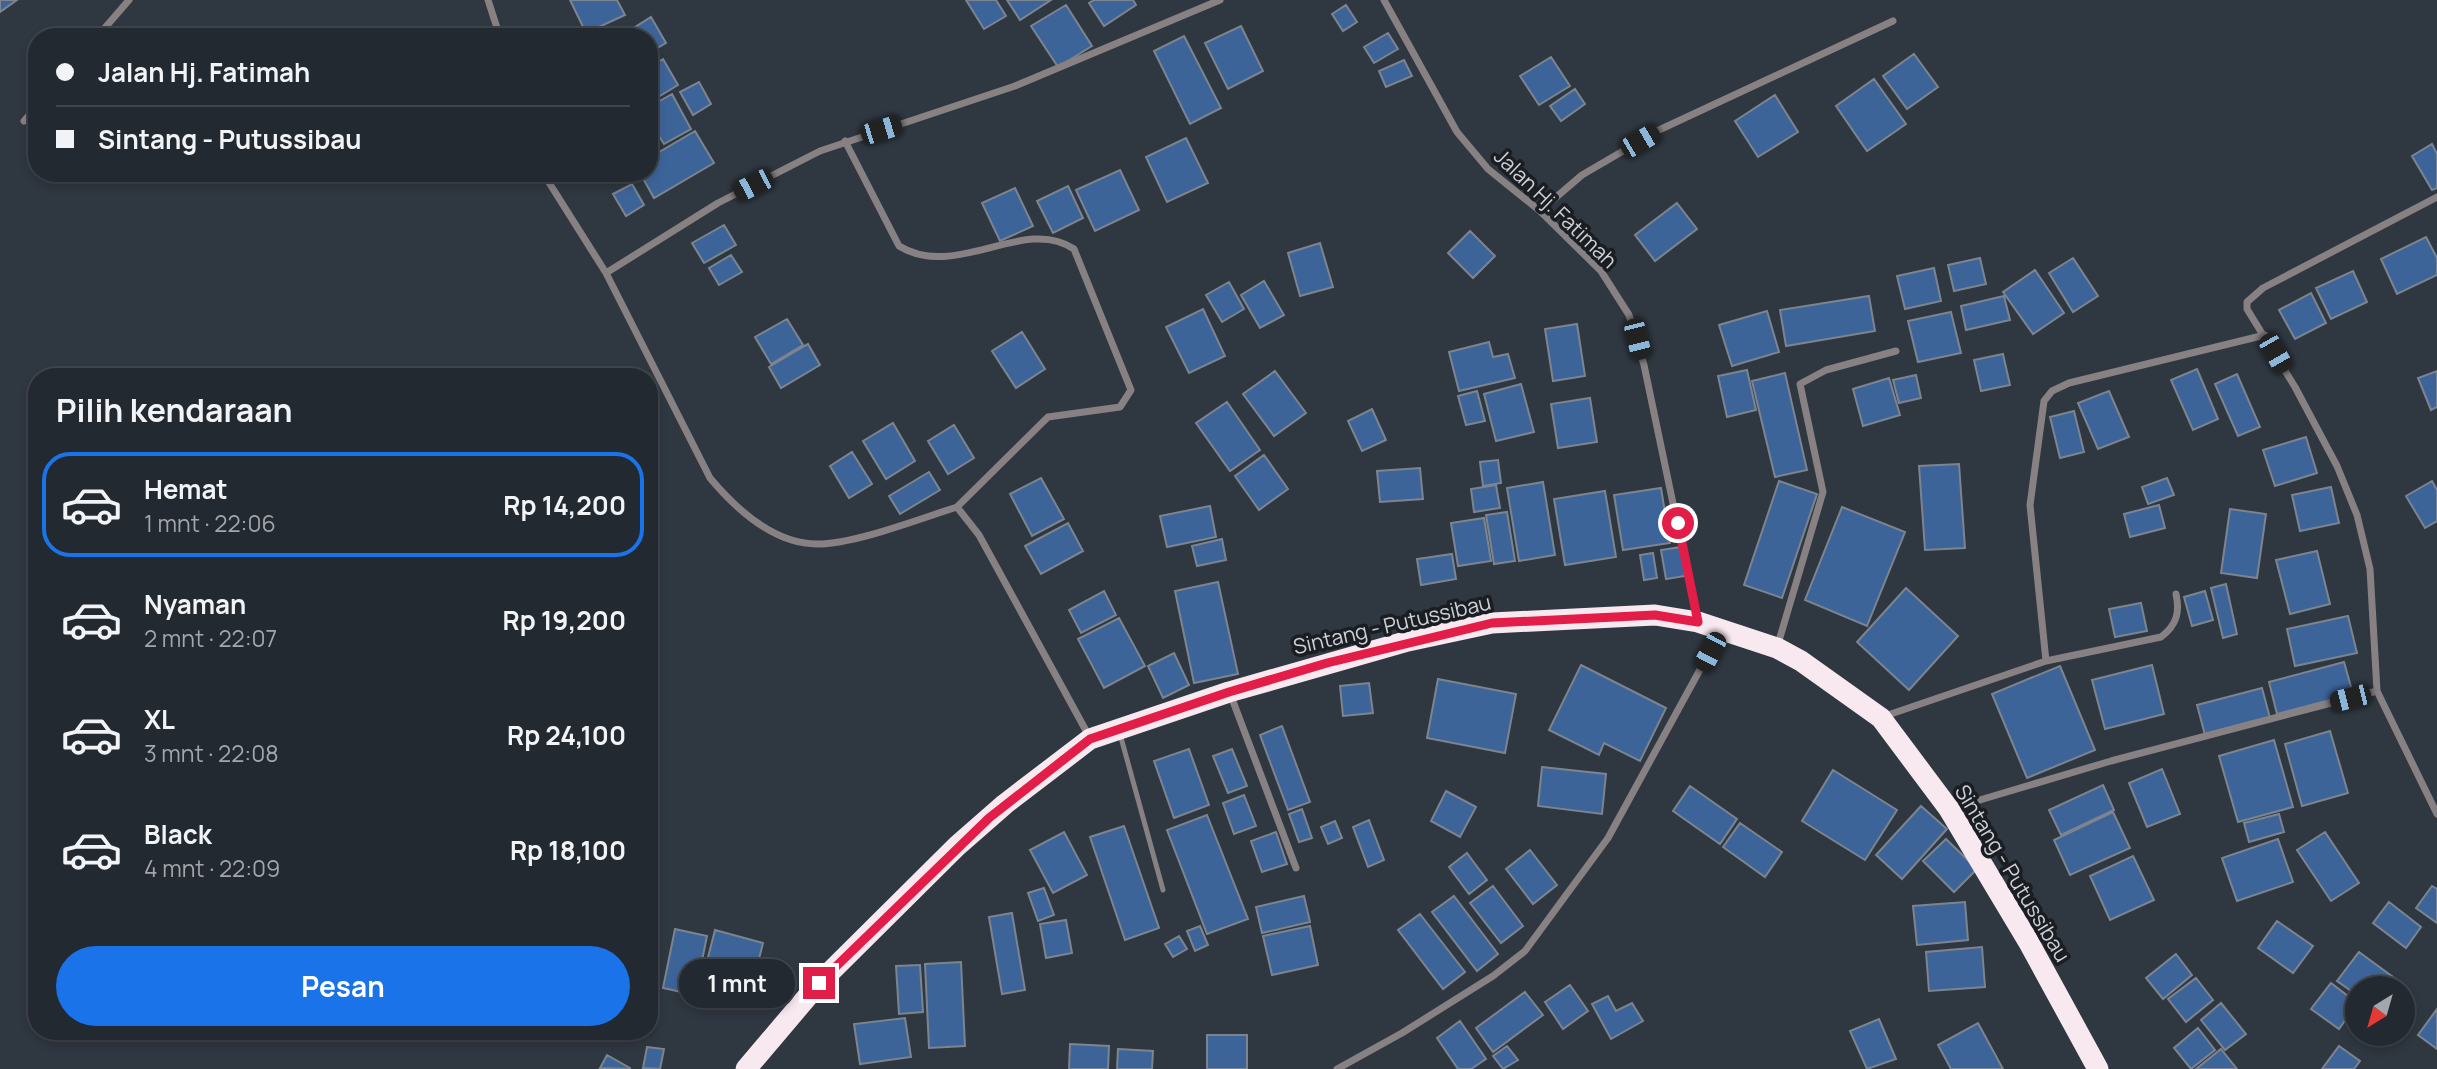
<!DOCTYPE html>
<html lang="id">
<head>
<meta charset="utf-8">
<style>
  body { margin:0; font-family:Manrope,sans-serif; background:#2b3138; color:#f1f3f6; height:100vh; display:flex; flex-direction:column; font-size:26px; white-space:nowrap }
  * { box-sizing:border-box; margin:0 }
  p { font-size:23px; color:#a3a6ab }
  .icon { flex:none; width:38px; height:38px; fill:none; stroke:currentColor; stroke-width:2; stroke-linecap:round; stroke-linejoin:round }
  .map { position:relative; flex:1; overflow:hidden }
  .side { position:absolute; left:28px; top:368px; width:630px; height:672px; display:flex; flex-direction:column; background:#232930; border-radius:28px; box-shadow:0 4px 10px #0003,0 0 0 2px #40454c }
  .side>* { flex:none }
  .guide { position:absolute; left:28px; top:28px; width:630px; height:154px; border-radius:28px; box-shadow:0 4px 10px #0003,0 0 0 2px #40454c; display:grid; align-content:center; height:154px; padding:0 28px; background:#232930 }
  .needle { width:46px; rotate:217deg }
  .buttons { position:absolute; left:2345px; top:976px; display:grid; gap:14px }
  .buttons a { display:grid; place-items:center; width:70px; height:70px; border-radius:50%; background:#232930; box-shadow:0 4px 10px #0003,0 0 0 2px #40454c; font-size:35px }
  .end { position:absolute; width:32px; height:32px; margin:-16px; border:9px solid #e11d48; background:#fff; box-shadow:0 0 0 4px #fff }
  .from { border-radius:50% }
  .bubble { position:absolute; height:49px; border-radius:24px; background:#232930; box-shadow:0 4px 10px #0003,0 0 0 2px #40454c; font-size:23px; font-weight:700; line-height:49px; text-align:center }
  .car { position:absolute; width:21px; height:42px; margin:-21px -10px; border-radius:9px; box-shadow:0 0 5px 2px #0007; background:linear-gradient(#222 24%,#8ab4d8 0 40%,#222 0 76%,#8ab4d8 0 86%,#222 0) }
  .guide b { display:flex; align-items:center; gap:24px; height:66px; font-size:26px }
  .guide b+b { border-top:2px solid #40454c }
  .guide i { width:18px; height:18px; background:#f1f3f6 }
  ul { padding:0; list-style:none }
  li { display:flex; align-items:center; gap:21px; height:105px; margin:0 14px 10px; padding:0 14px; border:4px solid transparent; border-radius:28px }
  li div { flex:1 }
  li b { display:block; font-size:26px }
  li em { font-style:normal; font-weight:700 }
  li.active { border-color:#1a73e8 }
  li>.icon { width:63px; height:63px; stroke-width:1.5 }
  h2 { padding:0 28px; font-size:32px; line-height:84px }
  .primary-button { display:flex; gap:14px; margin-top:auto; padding:14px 28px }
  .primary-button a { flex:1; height:80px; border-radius:42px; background:#1a73e8; color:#fff; font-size:28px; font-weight:700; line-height:80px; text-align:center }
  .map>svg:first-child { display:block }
  .building { fill:#3d6498; stroke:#7c848f; stroke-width:2 }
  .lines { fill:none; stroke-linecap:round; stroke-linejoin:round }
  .lane { stroke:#878183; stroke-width:5 }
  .street { stroke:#878183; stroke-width:7 }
  .highway { stroke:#f8e8ef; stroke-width:21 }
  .route { stroke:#e11d48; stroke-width:9 }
  .labels { text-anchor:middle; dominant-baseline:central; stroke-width:7; stroke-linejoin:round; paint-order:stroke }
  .street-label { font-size:21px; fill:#cdd1d8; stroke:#1a1e22 }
</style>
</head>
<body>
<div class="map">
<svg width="2437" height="1069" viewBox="0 0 2437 1069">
  <rect width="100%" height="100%" fill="#2f3740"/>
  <!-- building -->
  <path class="building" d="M0 0H17L0 12Z
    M570 0H617L625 15 586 33Z
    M966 0H996L1006 16 984 29Z
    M1007 0H1051L1020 20Z
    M1094 0H1133L1136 5 1104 26 1089 3Z
    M1066 5 1092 46 1058 67 1031 26Z
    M1346 5 1357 22 1343 31 1332 14Z
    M651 17 666 43 649 53V37H626L624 34Z
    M1241 26 1263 71 1228 89 1205 43Z
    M1388 33 1398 49 1374 63 1364 47Z
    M1184 36 1221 108 1190 124 1154 51Z
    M1914 54 1938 87 1907 109 1883 76Z
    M1551 57 1570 86 1539 105 1520 76Z
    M663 59 678 85 655 99 649 90V67Z
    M1404 60 1412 76 1386 87 1379 71Z
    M1874 79 1906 124 1867 151 1836 106Z
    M699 82 711 104 693 115 680 92Z
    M1575 89 1585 104 1561 121 1550 106Z
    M672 94 691 129 664 144 649 120V107Z
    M1775 95 1798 132 1758 157 1735 121Z
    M649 129 658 144 649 149Z
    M695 131 714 163 654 198 640 173H649V158Z
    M1186 138 1208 183 1167 202 1146 157Z
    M2432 144 2437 154V188L2432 190 2412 156Z
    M1120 170 1139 210 1095 231 1076 190Z
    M632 184 644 205 626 216 613 194Z
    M1068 186 1083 218 1053 233 1037 201Z
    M1015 188 1033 226 1000 241 982 203Z
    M1677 203 1697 229 1655 261 1635 235Z
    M724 225 736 245 704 263 692 243Z
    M1470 231 1495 256 1473 278 1448 253Z
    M2426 237 2437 258V275L2397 294 2381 259Z
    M1320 243 1333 287 1300 296 1288 253Z
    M731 255 742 272 719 285 709 268Z
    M1980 258 1986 284 1954 291 1948 265Z
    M2073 258 2098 296 2073 312 2049 273Z
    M1934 268 1941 301 1905 309 1897 276Z
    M2035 270 2064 313 2033 334 2003 292Z
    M2353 271 2367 302 2331 319 2316 288Z
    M1264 281 1284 315 1260 328 1241 295Z
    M1229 282 1244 309 1222 322 1206 295Z
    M2311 293 2326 323 2295 339 2279 310Z
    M1869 296 1875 331 1786 346 1780 310Z
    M2004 296 2010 320 1966 330 1961 306Z
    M1203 309 1225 356 1189 373 1166 327Z
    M1767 311 1779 352 1732 366 1719 325Z
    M1951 312 1961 353 1918 362 1908 321Z
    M787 319 803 345 771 364 755 337Z
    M1577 324 1585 376 1553 381 1545 329Z
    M1022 332 1045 369 1016 388 992 351Z
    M1489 342 1493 357 1508 354 1515 378 1459 391 1449 352Z
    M808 344 820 365 781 388 769 367Z
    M2003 354 2010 385 1981 391 1974 360Z
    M2197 369 2218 419 2193 430 2171 380Z
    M1747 370 1756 410 1727 417 1718 376Z
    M1275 371 1306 413 1274 436 1243 394Z
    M2437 371V407L2431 410 2418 378Z
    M1785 373 1807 470 1775 477 1752 381Z
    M2237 374 2260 427 2238 436 2215 384Z
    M1916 375 1921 398 1899 403 1893 380Z
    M1889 378 1900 415 1863 426 1853 389Z
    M1521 384 1534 432 1496 441 1484 394Z
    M1477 391 1485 421 1466 425 1458 396Z
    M2109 391 2129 437 2098 449 2078 403Z
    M1590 398 1597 442 1558 448 1551 404Z
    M1227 402 1260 450 1230 471 1196 423Z
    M1372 409 1386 440 1362 451 1348 421Z
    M2074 411 2084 452 2060 458 2050 417Z
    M893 423 915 461 886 479 863 441Z
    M954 425 974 458 948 474 928 441Z
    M2306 437 2317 473 2275 486 2263 450Z
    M852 452 872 484 849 498 830 466Z
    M1264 455 1288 489 1259 510 1235 476Z
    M1498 460 1501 483 1483 486 1480 462Z
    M1959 464 1965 548 1925 550 1919 466Z
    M1420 468 1423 499 1380 502 1377 471Z
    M929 472 940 490 900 514 889 496Z
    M1041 478 1064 519 1032 536 1010 494Z
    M2167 478 2174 495 2148 504 2142 487Z
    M1779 481 1817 494 1782 598 1744 585Z
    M2432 481 2437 490V521L2425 528 2406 496Z
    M1543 482 1555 555 1519 561 1507 488Z
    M1496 485 1500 508 1474 512 1471 489Z
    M2331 487 2339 523 2300 531 2292 495Z
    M1661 488 1670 543 1623 550 1614 495Z
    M1605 491 1616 557 1565 565 1554 499Z
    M2159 505 2165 528 2130 537 2124 514Z
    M1210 506 1216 537 1167 547 1160 516Z
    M1842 507 1905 532 1867 626 1805 600Z
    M2230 509 2266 514 2257 578 2221 573Z
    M1507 512 1515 561 1494 564 1486 515Z
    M1484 518 1491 561 1458 566 1451 523Z
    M1068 523 1083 551 1041 574 1025 546Z
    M1222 539 1226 560 1197 566 1192 546Z
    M1681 547 1685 576 1666 579 1661 550Z
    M2317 551 2330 604 2290 614 2276 560Z
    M1653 553 1657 578 1644 580 1640 555Z
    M1452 554 1456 579 1421 585 1417 559Z
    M1218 582 1238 674 1194 683 1175 591Z
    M2226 584 2237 634 2223 638 2211 588Z
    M1906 588 1958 636 1909 690 1857 642Z
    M1104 591 1116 615 1081 633 1069 610Z
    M2205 591 2213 620 2192 626 2184 597Z
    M2141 603 2147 631 2115 637 2109 609Z
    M2348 616 2357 653 2295 666 2287 629Z
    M1119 618 1145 666 1104 688 1078 639Z
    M1174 653 1189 685 1163 698 1148 666Z
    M2344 662 2353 694 2277 714 2269 682Z
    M1581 665 1666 708 1640 761 1604 743 1599 755 1549 730Z
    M2152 665 2164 714 2105 729 2092 680Z
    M2060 666 2095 750 2027 778 1992 694Z
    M1438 679 1516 694 1505 753 1427 738Z
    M1369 683 1373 713 1343 716 1340 686Z
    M2262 688 2270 718 2205 735 2197 705Z
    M1282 726 1310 802 1288 810 1260 735Z
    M2330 731 2348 793 2302 806 2285 744Z
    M2274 740 2293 807 2238 822 2219 756Z
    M1189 749 1209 805 1174 818 1154 761Z
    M1232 749 1247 786 1228 793 1213 756Z
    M1542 767 1606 774 1602 814 1538 806Z
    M2162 769 2180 814 2147 827 2129 783Z
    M1833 770 1897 810 1865 860 1802 821Z
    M2103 785 2114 810 2061 835 2049 810Z
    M1690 786 1737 819 1720 844 1673 811Z
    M1446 791 1476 807 1460 837 1431 821Z
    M1244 795 1256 826 1234 834 1223 803Z
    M1921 806 1947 829 1902 879 1876 855Z
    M1302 809 1312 838 1299 842 1289 814Z
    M2113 812 2130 848 2070 875 2054 840Z
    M2279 814 2284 832 2249 842 2244 823Z
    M1207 815 1248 919 1207 934 1167 830Z
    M1369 820 1384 860 1368 867 1353 827Z
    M1335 821 1342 838 1328 844 1321 827Z
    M1740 823 1782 852 1765 877 1723 847Z
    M1124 826 1159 928 1125 940 1090 837Z
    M1064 832 1087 875 1053 893 1030 850Z
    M1276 832 1287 864 1262 872 1251 841Z
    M2325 832 2359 883 2331 901 2297 850Z
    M1946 839 1977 869 1954 892 1923 861Z
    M2278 839 2293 882 2237 901 2222 858Z
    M1530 850 1557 885 1533 904 1506 869Z
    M1467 853 1487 880 1469 894 1449 867Z
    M2133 856 2154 900 2110 920 2090 876Z
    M1493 886 1523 926 1501 943 1470 903Z
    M2432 886 2437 889V923L2416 908Z
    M1044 888 1054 915 1038 921 1028 893Z
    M1304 896 1310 922 1262 933 1256 907Z
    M1454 896 1498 954 1477 971 1432 912Z
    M1965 902 1968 940 1917 945 1913 906Z
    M2389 902 2421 927 2406 948 2373 923Z
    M1012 913 1025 990 1002 994 989 917Z
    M1420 914 1465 972 1443 989 1398 930Z
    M1066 920 1072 953 1046 958 1040 924Z
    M2277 921 2313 946 2293 973 2258 948Z
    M1200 926 1208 945 1195 951 1187 931Z
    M1310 926 1318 965 1272 975 1263 936Z
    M675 929 707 936 695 995 663 988Z
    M715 930 763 943 750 994 702 981Z
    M1179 936 1187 949 1173 957 1165 944Z
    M1982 947 1985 987 1929 991 1926 952Z
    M2359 952 2404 985 2401 989H2357V995L2337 981Z
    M2176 954 2192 975 2163 999 2146 978Z
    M961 962 965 1046 929 1048 925 964Z
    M920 965 923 1012 899 1014 896 966Z
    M2196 978 2213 1000 2186 1022 2168 999Z
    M2331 983 2357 1003 2339 1029 2311 1009Z
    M1570 985 1588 1011 1563 1029 1545 1002Z
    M1525 992 1543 1015 1493 1052 1476 1028Z
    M1608 996 1616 1011 1632 1003 1643 1021 1611 1039 1592 1004Z
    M2221 1003 2246 1034 2225 1050 2201 1020Z
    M2437 1009V1049L2418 1035Z
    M905 1018 911 1057 860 1064 854 1024Z
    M1879 1019 1896 1059 1867 1069 1850 1031Z
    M1460 1021 1486 1059 1471 1069H1458L1437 1038Z
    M1978 1023 2003 1069H1951L1938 1045Z
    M2198 1028 2215 1050 2191 1069 2174 1048Z
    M1207 1035H1247V1069H1207Z
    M1070 1044 1109 1046 1108 1069H1069Z
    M1507 1046 1518 1060 1503 1069 1493 1056Z
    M2339 1046 2360 1061 2354 1069H2322Z
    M647 1047 664 1049 660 1069 643 1068Z
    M1118 1049 1153 1051 1152 1069H1117Z
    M2221 1049 2237 1069H2196Z
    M607 1055 630 1068V1069L600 1068Z"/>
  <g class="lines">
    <!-- lane -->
    <path class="lane" d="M1120 734 1163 890"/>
    <!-- street -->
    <path class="street" d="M488 0 500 37
      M1384 0 1457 132 1488 169 1540 211 1601 271 1629 315 1644 365 1697 618
      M97 37 129 0
      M24 121 37 106
      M845 141 899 246C956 281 1024 215 1074 249L1131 390 1120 407 1048 417 957 507
      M543 173 606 273 710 478C736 509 774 544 817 544 855 544 919 519 957 507L979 535 1090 738
      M2437 197 2263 288 2247 302V309L2295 387 2337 466 2357 515 2370 569 2377 691 2437 814
      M1540 211 1582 175 1659 130 1893 21
      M606 273 718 203 820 151 1015 86 1220 0
      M1778 644 1823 492 1800 384 1826 370 1896 351
      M2046 661 2030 505 2044 401 2052 391 2069 383 2265 335
      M1231 696 1296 868
      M1885 716 2046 661 2161 637C2177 625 2180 612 2176 594
      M1953 808 2111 761 2377 691
      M1337 1069 1402 1033 1493 976 1525 951 1608 838 1720 633"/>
    <!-- highway -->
    <path class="highway" d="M746 1069 819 983 957 846 1005 804 1090 739 1229 692 1408 641 1492 623 1655 615 1698 622 1777 648 1801 661 1881 718 1949 809 2028 941 2098 1069"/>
  </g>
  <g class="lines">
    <!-- route -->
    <path class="route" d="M819 983 989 818 1090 739 1229 692 1327 663 1492 623 1655 615 1698 622 1678 523"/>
  </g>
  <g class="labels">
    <!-- street labels -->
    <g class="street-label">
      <text transform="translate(1556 208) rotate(44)">Jalan Hj. Fatimah</text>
      <text transform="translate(1392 624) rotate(-13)">Sintang - Putussibau</text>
      <text transform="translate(2013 873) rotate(59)">Sintang - Putussibau</text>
    </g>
  </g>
</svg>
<div class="buttons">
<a><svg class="needle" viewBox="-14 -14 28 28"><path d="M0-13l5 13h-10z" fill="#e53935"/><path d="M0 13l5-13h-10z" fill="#a3a6ab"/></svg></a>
</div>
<i class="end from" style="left:1678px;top:523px"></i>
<i class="end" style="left:819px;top:983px"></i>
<div class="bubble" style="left:679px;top:959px;width:116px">1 mnt</div>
<i class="car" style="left:881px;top:130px;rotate:73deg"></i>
<i class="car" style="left:1640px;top:141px;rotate:60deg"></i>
<i class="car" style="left:753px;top:185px;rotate:243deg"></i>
<i class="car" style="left:1637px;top:339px;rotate:166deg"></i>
<i class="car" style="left:2275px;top:353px;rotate:150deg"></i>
<i class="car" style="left:1710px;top:652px;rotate:208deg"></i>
<i class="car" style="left:2350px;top:698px;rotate:256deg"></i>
<div class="guide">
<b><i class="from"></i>Jalan Hj. Fatimah</b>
<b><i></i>Sintang - Putussibau</b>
</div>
<section class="side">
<h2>Pilih kendaraan</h2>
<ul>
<li class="active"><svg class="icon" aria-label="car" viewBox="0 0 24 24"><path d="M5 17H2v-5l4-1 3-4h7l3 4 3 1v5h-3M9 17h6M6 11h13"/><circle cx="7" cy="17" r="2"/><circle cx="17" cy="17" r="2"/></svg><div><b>Hemat</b><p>1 mnt · 22:06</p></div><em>Rp 14,200</em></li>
<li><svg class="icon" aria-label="car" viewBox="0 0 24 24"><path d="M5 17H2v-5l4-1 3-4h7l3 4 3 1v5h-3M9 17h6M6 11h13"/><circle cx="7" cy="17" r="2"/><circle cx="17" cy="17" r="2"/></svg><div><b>Nyaman</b><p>2 mnt · 22:07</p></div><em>Rp 19,200</em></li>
<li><svg class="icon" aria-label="car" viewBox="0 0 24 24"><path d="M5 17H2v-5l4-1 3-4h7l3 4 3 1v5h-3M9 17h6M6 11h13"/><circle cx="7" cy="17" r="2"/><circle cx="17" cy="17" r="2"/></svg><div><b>XL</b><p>3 mnt · 22:08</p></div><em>Rp 24,100</em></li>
<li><svg class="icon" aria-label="car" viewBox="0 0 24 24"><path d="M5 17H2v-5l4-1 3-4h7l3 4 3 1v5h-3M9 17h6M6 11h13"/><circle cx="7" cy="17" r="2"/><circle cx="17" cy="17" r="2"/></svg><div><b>Black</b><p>4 mnt · 22:09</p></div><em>Rp 18,100</em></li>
</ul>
<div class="primary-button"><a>Pesan</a></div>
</section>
</div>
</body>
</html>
